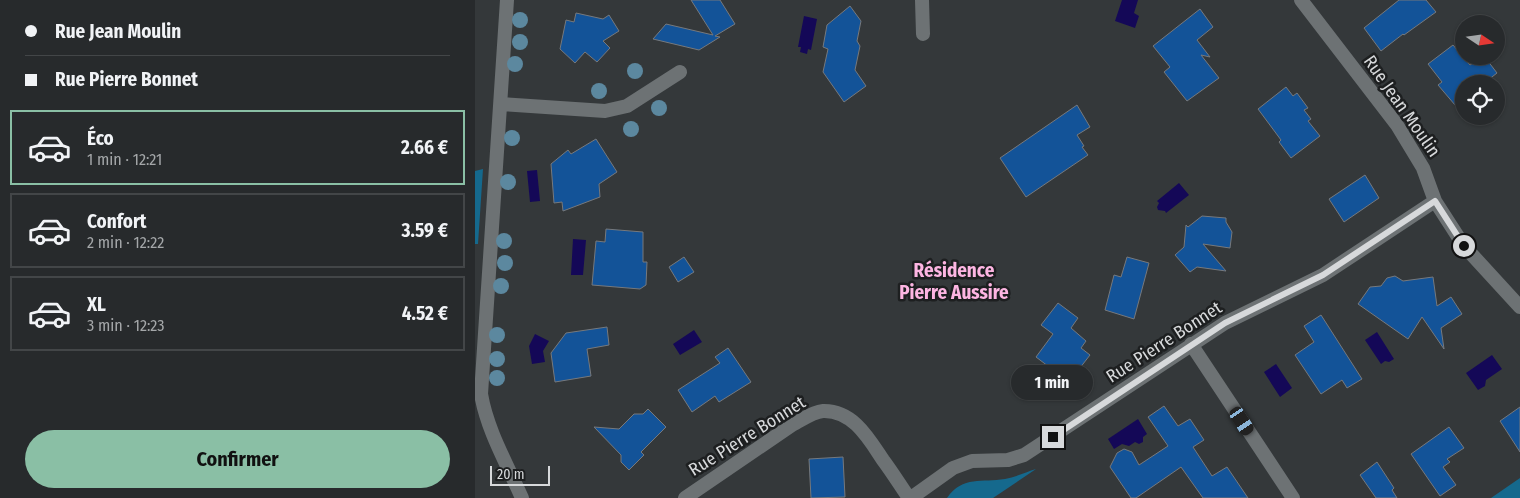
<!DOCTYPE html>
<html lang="fr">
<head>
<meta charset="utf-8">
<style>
  body { margin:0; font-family:"Fira Sans Condensed",sans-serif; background:#333638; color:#f1f3f6; height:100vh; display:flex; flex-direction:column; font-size:19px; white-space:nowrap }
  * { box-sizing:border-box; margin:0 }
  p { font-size:16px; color:#a4a7a9 }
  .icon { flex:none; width:28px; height:28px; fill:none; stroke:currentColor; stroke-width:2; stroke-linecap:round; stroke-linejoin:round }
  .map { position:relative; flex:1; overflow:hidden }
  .drawer { display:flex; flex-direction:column; background:#272a2c; width:475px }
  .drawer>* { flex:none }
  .guide { display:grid; align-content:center; height:110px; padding:0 25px; background:#272a2c }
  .needle { width:32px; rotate:103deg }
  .tools { position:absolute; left:980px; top:15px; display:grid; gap:10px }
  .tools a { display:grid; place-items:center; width:50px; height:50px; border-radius:50%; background:#272a2c; box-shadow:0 1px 4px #0004,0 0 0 1px #434648; font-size:25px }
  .scale { position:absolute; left:15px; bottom:12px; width:60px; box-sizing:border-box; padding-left:5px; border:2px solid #d7d9db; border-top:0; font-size:14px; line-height:18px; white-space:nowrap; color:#d7d9db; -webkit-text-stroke:4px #1d1f20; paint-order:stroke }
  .end { position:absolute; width:22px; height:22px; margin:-11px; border:6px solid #d7d9db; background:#111; box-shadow:0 0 0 2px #111 }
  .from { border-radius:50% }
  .bubble { position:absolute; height:35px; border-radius:18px; background:#272a2c; box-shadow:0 1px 4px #0004,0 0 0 1px #434648; font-size:16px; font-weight:700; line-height:35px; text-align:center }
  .car { position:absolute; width:15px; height:30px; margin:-15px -8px; border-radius:6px; box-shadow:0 0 4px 1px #0007; background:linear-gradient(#222 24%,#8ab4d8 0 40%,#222 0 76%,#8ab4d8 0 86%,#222 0) }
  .guide b { display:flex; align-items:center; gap:18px; height:48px; font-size:19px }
  .guide b+b { border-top:1px solid #434648 }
  .guide i { width:12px; height:12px; background:#f1f3f6 }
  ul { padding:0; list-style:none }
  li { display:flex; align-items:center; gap:15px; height:75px; margin:0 10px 8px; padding:0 15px; border:2px solid #434648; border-radius:0px }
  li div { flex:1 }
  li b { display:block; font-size:19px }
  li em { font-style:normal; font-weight:700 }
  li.selected { border-color:#8abfa5 }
  li>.icon { width:45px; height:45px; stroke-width:1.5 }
  .action { display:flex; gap:10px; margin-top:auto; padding:10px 25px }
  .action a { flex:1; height:58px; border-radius:30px; background:#8abfa5; color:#111; font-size:20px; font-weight:700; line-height:58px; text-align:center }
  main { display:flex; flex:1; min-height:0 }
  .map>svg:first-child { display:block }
  .green { fill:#15698d }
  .water { fill:#140857 }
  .building { fill:#135398; stroke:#76797d }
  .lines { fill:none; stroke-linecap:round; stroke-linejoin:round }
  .minor { stroke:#6d7274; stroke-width:14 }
  .tree { fill:#5c889f }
  .route { stroke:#d7d9db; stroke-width:6 }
  .labels { text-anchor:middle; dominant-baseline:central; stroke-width:5; stroke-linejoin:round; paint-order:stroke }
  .street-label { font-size:18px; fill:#d7d9db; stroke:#1d1f20 }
  .neighbourhood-label { font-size:19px; font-weight:bold; fill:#fdb5e2; stroke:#1d1f20 }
</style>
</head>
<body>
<main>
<section class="drawer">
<div class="guide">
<b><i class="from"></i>Rue Jean Moulin</b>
<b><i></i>Rue Pierre Bonnet</b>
</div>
<ul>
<li class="selected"><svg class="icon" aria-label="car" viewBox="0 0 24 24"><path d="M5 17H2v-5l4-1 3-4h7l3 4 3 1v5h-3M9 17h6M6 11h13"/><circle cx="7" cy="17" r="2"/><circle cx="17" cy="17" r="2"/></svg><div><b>Éco</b><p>1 min · 12:21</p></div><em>2.66 €</em></li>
<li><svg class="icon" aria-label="car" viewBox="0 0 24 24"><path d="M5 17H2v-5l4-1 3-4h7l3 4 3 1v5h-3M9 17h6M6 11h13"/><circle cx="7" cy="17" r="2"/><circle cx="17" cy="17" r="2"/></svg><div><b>Confort</b><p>2 min · 12:22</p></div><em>3.59 €</em></li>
<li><svg class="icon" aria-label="car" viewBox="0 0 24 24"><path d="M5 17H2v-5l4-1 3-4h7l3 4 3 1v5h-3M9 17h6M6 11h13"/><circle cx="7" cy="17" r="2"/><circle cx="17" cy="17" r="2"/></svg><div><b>XL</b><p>3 min · 12:23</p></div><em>4.52 €</em></li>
</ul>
<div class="action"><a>Confirmer</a></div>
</section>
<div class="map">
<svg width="1045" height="498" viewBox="0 0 1045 498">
  <rect width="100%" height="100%" fill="#34383a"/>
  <!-- green -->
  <path class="green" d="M8 169 3 244H0V171Z
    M561 469 518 498H472C488 475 507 483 530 479 541 477 551 472 561 469Z
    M1045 478V498H1016Z"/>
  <!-- water -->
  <path class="water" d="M647 0H663L659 13 664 16 660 28 640 21Z
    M329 16 342 19 336 50 333 49 332 54 325 52 326 47H323Z
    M62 170 65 201 55 202 52 171Z
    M704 183 714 195 691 213 690 211 683 210 682 207 684 203 682 201Z
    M98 239 111 240 108 275H96Z
    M219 330 227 342 205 355 198 344Z
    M902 332 919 359 914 362 910 361 906 364 890 340Z
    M60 334 74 341 68 351 70 362 57 364 54 346Z
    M1017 355 1027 369 1011 380 1010 386 1003 390 991 373Z
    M801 364 817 388 805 397 789 372Z
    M663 419 672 434 668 437V442L664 444 660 442 654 446 647 444 639 449 633 439Z"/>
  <!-- building -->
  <path class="building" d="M216 0H245L260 24 240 36 245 37 224 50 178 39 191 24 238 35Z
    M924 0H951L961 12 929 35 928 34 906 51 889 28Z
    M375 6 386 21 382 41 385 46 380 70 391 86 369 102 348 72 353 49 348 47 352 25Z
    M725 9 738 27 722 40 735 57 726 55 744 78 712 101 689 72 695 67 678 46Z
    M101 13 128 19 134 15 144 31 128 41 135 48 122 62 110 52 100 63 85 49 91 20 99 22Z
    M978 45 995 65 1009 56 1022 73 1008 84H989V98L980 105 963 85 967 82 953 64Z
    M811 87 818 96 822 93 833 108 829 110 836 119 833 121 845 136 816 158 804 142 806 140 783 109Z
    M602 105 615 127 602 135 609 146 607 147 613 155 551 197 525 158Z
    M121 139 142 172 124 184 125 197 88 211 87 202 79 203 76 164 93 150 96 154Z
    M890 175 904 198 869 222 854 199Z
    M727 216 751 218V222L757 232 755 248 728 244 751 271 722 267 715 272 700 255 709 247 711 225 713 227Z
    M131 229 168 232V262H172L171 285 165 289 117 285 121 241 130 242Z
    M209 257 219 272 203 282 194 267Z
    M652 257 674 263 659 319 630 310 639 275 646 277Z
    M920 276 928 281 958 277 962 306 976 297 987 314 966 328 969 349 947 317 933 339 883 304 895 287 906 286 912 278Z
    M583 303 603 318 596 328 611 341 606 348 615 355 594 382 561 357 578 334 566 325Z
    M846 315 887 379 872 388 867 380 846 394 820 355 839 342 829 326Z
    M132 327 134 345 112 349 116 376 80 382 76 353 91 333Z
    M253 348 276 382 244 402 240 396 217 412 203 390 245 363 240 357Z
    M689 406 703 426 715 419 729 440 718 447 737 476 752 467 773 498H728L706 467 661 498H656L635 467 642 453 649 449 657 452 664 465 693 446 673 417Z
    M1045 407V452L1025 421Z
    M173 409 191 427 166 452 169 455 154 470 146 462V455L119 427 144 429 159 414H168Z
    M974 427 989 448 972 459 975 462 968 467 981 485 965 496 936 454Z
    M368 457 370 497 336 498 334 459Z
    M902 462 919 488 917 490 922 498H901L885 475Z"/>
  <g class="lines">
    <!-- minor -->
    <path class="minor" d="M32 0 6 394C12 430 32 464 47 498
      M447 0 448 34
      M826 0 922 125 948 168 960 201 989 246 1045 307
      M26 104 130 111 152 106 205 72
      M716 344 818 498
      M210 498 317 425C327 420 337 412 348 411 378 410 394 439 408 460 417 472 425 485 434 498
      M436 498 478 468 497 461 533 460 549 455 750 323 848 275 960 201"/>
  </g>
  <!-- trees -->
  <g class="tree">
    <circle cx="45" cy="20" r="8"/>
    <circle cx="45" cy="42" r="8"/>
    <circle cx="40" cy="64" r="8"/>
    <circle cx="160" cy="71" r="8"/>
    <circle cx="124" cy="91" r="8"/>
    <circle cx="184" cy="108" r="8"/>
    <circle cx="156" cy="129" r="8"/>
    <circle cx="37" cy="138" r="8"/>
    <circle cx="33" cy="182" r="8"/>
    <circle cx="29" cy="241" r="8"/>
    <circle cx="30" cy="263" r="8"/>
    <circle cx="26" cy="286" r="8"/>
    <circle cx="22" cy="335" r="8"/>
    <circle cx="22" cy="359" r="8"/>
    <circle cx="22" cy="378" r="8"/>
  </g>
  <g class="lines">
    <!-- route -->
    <path class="route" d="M578 437 750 323 848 275 960 201 989 246"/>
  </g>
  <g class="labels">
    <!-- street labels -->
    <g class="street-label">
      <text transform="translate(927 106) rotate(55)">Rue Jean Moulin</text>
      <text transform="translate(689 342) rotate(-33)">Rue Pierre Bonnet</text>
      <text transform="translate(272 436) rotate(-32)">Rue Pierre Bonnet</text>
    </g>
    <!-- neighbourhood labels -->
    <g class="neighbourhood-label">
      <text x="479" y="270">Résidence<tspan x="479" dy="22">Pierre Aussire</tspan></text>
    </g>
  </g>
</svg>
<div class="tools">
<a><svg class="needle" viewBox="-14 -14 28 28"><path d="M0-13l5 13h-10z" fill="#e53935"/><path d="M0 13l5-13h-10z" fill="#a4a7a9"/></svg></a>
<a><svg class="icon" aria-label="locate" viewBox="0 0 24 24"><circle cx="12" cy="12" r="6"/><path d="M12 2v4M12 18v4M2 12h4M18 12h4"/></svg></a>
</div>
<div class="scale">20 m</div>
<i class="end from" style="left:989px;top:246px"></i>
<i class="end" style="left:578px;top:437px"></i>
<div class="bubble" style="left:536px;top:365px;width:82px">1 min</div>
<i class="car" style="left:767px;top:421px;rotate:147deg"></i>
</div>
</main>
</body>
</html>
